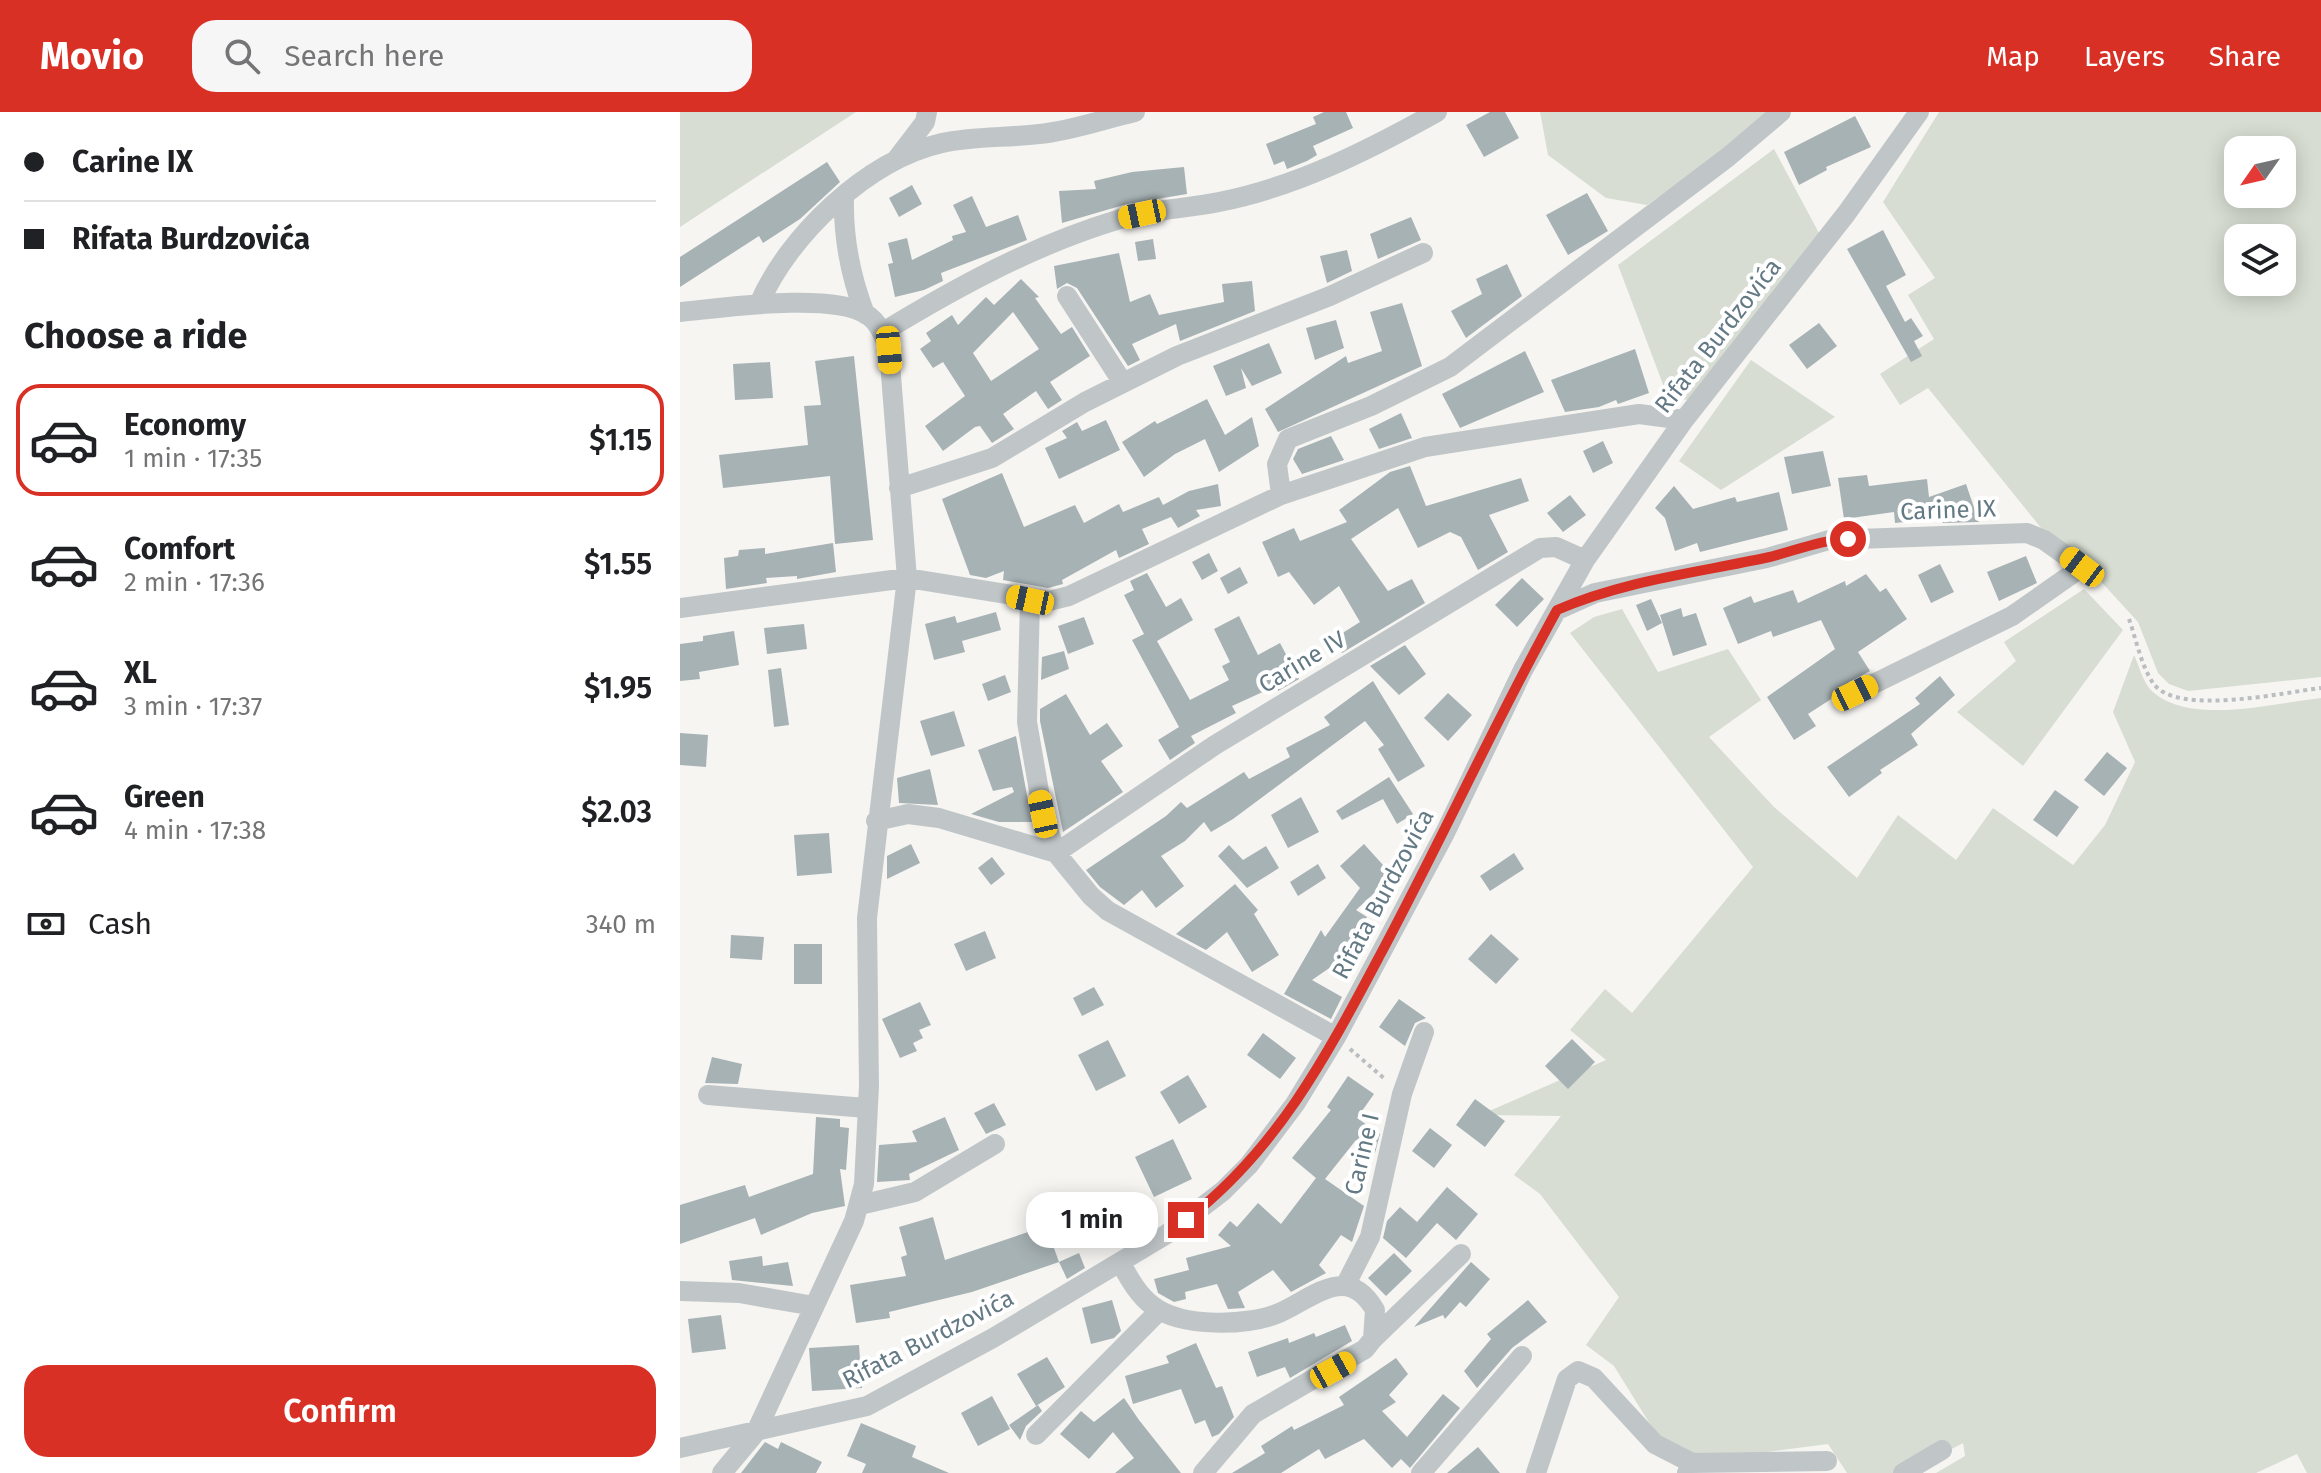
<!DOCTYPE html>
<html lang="en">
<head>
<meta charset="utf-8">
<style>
  body { margin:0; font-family:"Fira Sans",sans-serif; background:#f6f6f6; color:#202124; height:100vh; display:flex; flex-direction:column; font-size:30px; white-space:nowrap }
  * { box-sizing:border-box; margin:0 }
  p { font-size:26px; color:#757577 }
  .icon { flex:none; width:44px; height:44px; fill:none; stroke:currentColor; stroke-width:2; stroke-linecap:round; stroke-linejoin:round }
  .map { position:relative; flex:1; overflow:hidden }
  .drawer { display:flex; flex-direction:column; background:#fff; width:680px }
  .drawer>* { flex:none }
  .top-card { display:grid; align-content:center; height:176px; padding:0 24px; background:#fff }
  .needle { width:52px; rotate:236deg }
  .controls { position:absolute; left:1544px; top:24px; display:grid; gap:16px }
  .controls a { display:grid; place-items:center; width:72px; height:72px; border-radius:16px; background:#fff; box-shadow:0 4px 20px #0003; font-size:40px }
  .end { position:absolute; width:36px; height:36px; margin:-18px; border:10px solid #d93025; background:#fff; box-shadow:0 0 0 4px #fff }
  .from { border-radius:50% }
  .bubble { position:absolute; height:56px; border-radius:24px; background:#fff; box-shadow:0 4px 20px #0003; font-size:26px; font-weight:600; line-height:56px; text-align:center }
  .car { position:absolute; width:24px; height:48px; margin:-24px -12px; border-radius:10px; box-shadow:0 0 6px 2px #0007; background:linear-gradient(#f5c518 24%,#345 0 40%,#f5c518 0 76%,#345 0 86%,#f5c518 0) }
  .top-card b { display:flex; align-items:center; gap:28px; height:76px; font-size:30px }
  .top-card b+b { border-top:2px solid #e0e0e0 }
  .top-card i { width:20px; height:20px; background:#202124 }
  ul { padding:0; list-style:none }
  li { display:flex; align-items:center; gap:24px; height:112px; margin:0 16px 12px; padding:0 8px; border:4px solid transparent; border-radius:24px }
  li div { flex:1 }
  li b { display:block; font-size:30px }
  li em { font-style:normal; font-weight:600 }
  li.active { border-color:#d93025 }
  li>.icon { width:72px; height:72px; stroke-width:1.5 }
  h2 { padding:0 24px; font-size:36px; line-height:96px }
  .pay { display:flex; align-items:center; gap:20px; height:88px; padding:0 24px; font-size:30px }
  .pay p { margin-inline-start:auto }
  .action { display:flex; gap:16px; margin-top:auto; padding:16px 24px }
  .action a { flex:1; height:92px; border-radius:24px; background:#d93025; color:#fff; font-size:32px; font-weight:600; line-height:92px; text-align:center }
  header { display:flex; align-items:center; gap:48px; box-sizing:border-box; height:112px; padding:0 40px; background:#d93025; color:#fff }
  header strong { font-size:38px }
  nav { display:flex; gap:44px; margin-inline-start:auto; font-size:28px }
  .search { width:560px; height:72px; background:#f6f6f6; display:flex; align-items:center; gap:20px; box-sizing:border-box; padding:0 28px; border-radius:24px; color:#757577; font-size:30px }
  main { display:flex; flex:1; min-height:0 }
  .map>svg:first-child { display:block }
  .green { fill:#d7ddd2; fill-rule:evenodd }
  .building { fill:#a7b2b5; fill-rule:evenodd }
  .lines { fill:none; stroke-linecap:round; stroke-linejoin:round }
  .path { stroke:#babec0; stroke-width:4; stroke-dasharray:4 4; stroke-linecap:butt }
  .minor { stroke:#c0c6c8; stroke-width:20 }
  .route { stroke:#d93025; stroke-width:10 }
  .labels { text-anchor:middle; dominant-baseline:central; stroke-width:8; stroke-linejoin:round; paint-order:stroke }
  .street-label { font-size:24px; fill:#637984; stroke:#fff }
</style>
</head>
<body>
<header>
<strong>Movio</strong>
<div class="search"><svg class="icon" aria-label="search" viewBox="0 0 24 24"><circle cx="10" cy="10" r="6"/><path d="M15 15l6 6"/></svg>Search here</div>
<nav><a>Map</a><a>Layers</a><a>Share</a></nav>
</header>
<main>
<section class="drawer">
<div class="top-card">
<b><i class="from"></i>Carine IX</b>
<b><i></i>Rifata Burdzovića</b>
</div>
<h2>Choose a ride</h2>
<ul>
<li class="active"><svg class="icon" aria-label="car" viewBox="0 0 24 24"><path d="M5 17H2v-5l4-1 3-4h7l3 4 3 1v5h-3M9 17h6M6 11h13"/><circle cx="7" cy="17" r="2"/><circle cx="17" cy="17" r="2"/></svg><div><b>Economy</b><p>1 min · 17:35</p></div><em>$1.15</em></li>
<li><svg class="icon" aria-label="car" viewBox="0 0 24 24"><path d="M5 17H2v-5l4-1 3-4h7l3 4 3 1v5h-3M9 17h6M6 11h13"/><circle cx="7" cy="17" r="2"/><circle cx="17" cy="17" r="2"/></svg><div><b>Comfort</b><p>2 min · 17:36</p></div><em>$1.55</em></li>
<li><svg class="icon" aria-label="car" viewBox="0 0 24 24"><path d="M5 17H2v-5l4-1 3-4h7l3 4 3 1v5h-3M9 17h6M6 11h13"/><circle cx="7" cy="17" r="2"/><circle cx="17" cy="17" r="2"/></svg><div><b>XL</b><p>3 min · 17:37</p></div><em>$1.95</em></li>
<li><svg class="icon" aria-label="car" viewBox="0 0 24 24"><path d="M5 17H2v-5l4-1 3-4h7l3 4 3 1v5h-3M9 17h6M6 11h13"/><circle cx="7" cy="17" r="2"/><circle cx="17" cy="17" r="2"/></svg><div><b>Green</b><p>4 min · 17:38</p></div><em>$2.03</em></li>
</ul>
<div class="pay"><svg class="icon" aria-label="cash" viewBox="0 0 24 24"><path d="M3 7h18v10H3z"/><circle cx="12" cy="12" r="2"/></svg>Cash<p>340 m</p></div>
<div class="action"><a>Confirm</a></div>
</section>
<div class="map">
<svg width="1641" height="1361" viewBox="0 0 1641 1361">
  <rect width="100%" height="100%" fill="#f6f5f2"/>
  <!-- green -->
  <path class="green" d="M0 0H176L0 115Z
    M860 0H1097L967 93 926 86 868 43Z
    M1259 0H1641V565L1508 579 1489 572 1478 561 1458 510 1415 463 1370 427 1248 276 1220 293 1200 262 1254 227 1228 183 1255 166 1203 90ZM1558 38H1602V82H1558ZM1558 126H1602V170H1558Z
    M1094 37 1139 121 1008 288 994 286 984 275 938 153Z
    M1071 248 1155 305 1041 378 999 349Z
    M1404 477 1443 518 1343 654 1277 600 1336 549 1324 530Z
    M942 497 978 560 1048 537 1081 588 1029 625 1094 695 1177 766 1218 703 1276 748 1313 696 1393 753 1425 713 1455 650 1433 600 1454 543C1459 554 1463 569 1470 577 1506 615 1594 591 1641 586V1361H1627L1617 1342 1576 1361H1256L1285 1344 1283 1331 1226 1361H1167L1148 1332 1012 1350 978 1325 934 1254 906 1233 939 1185 860 1082 834 1063 881 1004 800 1003 926 948 890 918 925 877 952 901 1073 755 890 521 914 505Z"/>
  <!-- building -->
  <path class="building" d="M644 0H666L673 16 633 34 637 43 627 49 607 57 604 49 594 53 586 32 636 12 633 5Z
    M810 0H825L839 26 804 45 786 13Z
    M1175 4 1191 35 1146 55 1147 58 1119 73 1104 40Z
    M147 50 160 70 120 107 83 131 79 124 0 175V145Z
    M504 55 507 82 447 92 382 111 379 79 416 77 414 69 452 60Z
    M232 73 242 92 219 105 209 86Z
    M907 81 928 119 888 143 866 103Z
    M292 84 306 115 338 103 347 128 261 161 263 169 244 178 215 185 208 152 213 151 208 131 227 126 232 148 273 128 272 124 286 120 273 93Z
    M731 105 741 128 698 147 690 122Z
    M1203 118 1226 163 1206 174 1225 210 1231 206 1243 224 1234 229 1242 244 1231 250 1167 137Z
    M473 127 476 147 458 149 455 130Z
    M667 138 672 159 647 171 640 144Z
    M439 141 450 190 470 182 479 203 544 190 542 172 572 169 575 199 500 229 496 212 452 232 460 248 448 254 397 176 387 171 377 177 374 154Z
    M827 152 842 184 786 226 771 199 802 182 796 167Z
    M341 167 359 185 355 186 381 222 392 215 410 244 370 270 382 288 368 297 356 279 323 302 334 317 312 331 300 314 295 315 263 339 245 314 285 284 263 250 253 256 240 237 251 229 246 221 272 203 278 213 306 185 314 193ZM333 200 359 237 311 269 293 241Z
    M722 191 742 254 598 320 585 297 666 244 668 251 702 239 690 200Z
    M656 208 664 236 635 248 626 216Z
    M1139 211 1157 234 1127 257 1109 233Z
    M589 231 602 261 572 274 561 256 566 276 546 284 533 254Z
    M955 237 969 281 938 292 936 288 919 295 885 300 871 268Z
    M845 239 864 280 780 316 762 282Z
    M174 244 193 428 155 432 150 364 43 376 39 343 128 333 124 294 141 293 135 249Z
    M90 250 93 286 55 288 53 252Z
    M527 287 545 323 572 305 579 334 539 360 525 327 495 342 464 365 442 330 475 309 477 312Z
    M721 301 732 326 699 337 689 317Z
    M426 308 440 338 379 367 365 336 387 326 382 319 397 310 402 319Z
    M651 324 664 348 622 362 613 347 618 337Z
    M923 329 933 351 913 361 903 339Z
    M1143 339 1151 374 1112 382 1104 345Z
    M730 354 746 394 841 366 849 389 809 403 828 440 798 458 781 425 770 420 738 436 718 396 671 427 708 479 732 467 745 491 662 541 653 527 680 510 659 474 634 493 609 460 598 465 582 430 614 416 620 429 667 410 659 398 710 360Z
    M322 361 344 415 395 393 404 411 439 392 443 400 479 385 483 393 509 379 538 372 541 394 516 398 520 404 498 416 491 405 462 417 469 432 439 446 436 438 382 468 383 472 368 476 323 468 324 459 306 466 290 463 262 387Z
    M1187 363 1189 374 1247 367 1249 385 1286 372 1299 410 1263 411 1261 406 1215 411 1214 400 1164 407 1158 366Z
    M994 374 1013 397 1055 385 1057 390 1099 380 1108 418 1020 440 1017 431 995 439 985 406 975 396Z
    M890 383 906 403 883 420 867 401Z
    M153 431 156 460 117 467V464L86 466 87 471 46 477 44 446 58 444 59 438 85 436V442Z
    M529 441 538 459 522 468 512 450Z
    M1346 444 1357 471 1319 489 1307 460Z
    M1260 452 1274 480 1251 491 1238 463Z
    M560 455 568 471 548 482 540 466Z
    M467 461 486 495 501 486 513 508 477 529 510 588 549 568 542 554 550 550 534 517 559 504 578 543 600 531 619 567 598 579 596 574 552 594 556 601 511 624 515 631 490 648 478 628 499 615 452 528 464 522 444 483 454 478 450 469Z
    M1186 462 1200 480 1206 476 1227 507 1178 540 1190 559 1169 570 1162 580 1128 602 1136 614 1114 628 1087 585 1155 537 1141 508 1093 525 1091 519 1058 532 1043 496 1071 484 1074 491 1113 478 1118 491 1165 469 1166 474Z
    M842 466 864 487 837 515 815 493Z
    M971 487 982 511 967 519 956 493Z
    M1001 496 1003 505 1016 501 1027 533 993 544 980 503Z
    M316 500 321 518 282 529 285 540 254 548 245 512 275 504 277 511Z
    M404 505 414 532 388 542 378 514Z
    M124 512 127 537 87 542 84 516Z
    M54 519 59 553 19 560 20 567 0 569V532L23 529V524Z
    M725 533 746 562 719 583 690 554Z
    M384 539 389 557 361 568 362 545Z
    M101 556 109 613 94 615 88 558Z
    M325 563 331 580 308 589 302 572Z
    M1260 564 1275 583 1231 622 1238 633 1200 658 1202 661 1169 685 1147 655 1240 592 1235 586Z
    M693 569 745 654 718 670 698 637 704 633 685 609 553 707 531 720 524 710 505 729 481 744 504 774 476 796 462 778 444 793 420 775 406 758 486 704 501 690 507 696 564 660 569 667 610 645 606 636 650 613 644 605Z
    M768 581 792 603 768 629 744 606Z
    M386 582 410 623 427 611 443 634 421 649 443 680 383 720 360 609V597Z
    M274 599 285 634 251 644 240 609Z
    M0 621 28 623 26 655 0 653Z
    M336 624 352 710H319L291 702 334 680 332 675 313 679 298 638Z
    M1427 640 1447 656 1424 684 1404 668Z
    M250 657 258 693 219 691 217 666Z
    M709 665 733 702 717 712 703 687 662 708 656 699Z
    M1375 678 1399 695 1377 725 1353 708Z
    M621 685 639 720 608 736 591 703Z
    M149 721 152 761 117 764 114 723Z
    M231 732 240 751 207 767V744Z
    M684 732 713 764 676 798 687 805 661 848 632 868 662 885 651 907 604 882 641 818 645 825 680 776 660 754Z
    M549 733 563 748 586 734 599 756 567 776 538 744Z
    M834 741 844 757 810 779 800 764Z
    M312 745 325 762 311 773 298 756Z
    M638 752 646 766 618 784 610 770Z
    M555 772 578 798 574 802 599 843 572 860 547 820 526 838 496 822Z
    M305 819 316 846 286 859 274 832Z
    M811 822 839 847 816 872 788 847Z
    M51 823 84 825 82 848 50 846Z
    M114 832H142V872H114Z
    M414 875 424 893 402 904 393 886Z
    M719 887 746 906 735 911 725 934 699 915Z
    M240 890 251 913 239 918 243 926 233 931 237 939 220 946 202 907Z
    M583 921 616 946 600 967 567 943Z
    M892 927 915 950 888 977 865 954Z
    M428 928 446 964 416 979 398 943Z
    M32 945 62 952 58 972 25 971Z
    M508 963 527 995 499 1012 480 980Z
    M668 964 694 982 677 1006 700 1022 695 1041 676 1028 645 1067 684 1094 672 1130 661 1123 639 1153 646 1161 611 1180 593 1158 558 1180 565 1196 548 1197 537 1172 505 1180 506 1187 494 1190 478 1181 474 1167 509 1158 506 1146 551 1134 538 1123 550 1109 557 1115 578 1091 601 1112 636 1066 612 1046 651 998 647 995Z
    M795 987 825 1009 805 1035 776 1013Z
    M314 991 326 1013 306 1022 294 1001Z
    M136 1005 160 1007V1015L169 1016 166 1058 160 1057 165 1094 132 1101 81 1123 75 1106 0 1132V1093L65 1073 69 1085 133 1062Z
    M265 1005 279 1038 229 1062 230 1068 197 1070 199 1033 237 1030 232 1019Z
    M750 1016 772 1033 754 1056 732 1039Z
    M493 1027 512 1067 474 1085 455 1045Z
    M767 1075 798 1102 776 1128 757 1111 726 1146 703 1126 707 1109 720 1095 737 1110Z
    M253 1105 265 1148 366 1114 379 1150 292 1180 209 1200 210 1206 176 1211 170 1173 226 1164 221 1145 227 1143 219 1115Z
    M399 1141 405 1156 387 1167 379 1150Z
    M714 1141 732 1159 706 1184 688 1166Z
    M82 1144 83 1154 108 1150 113 1174 52 1168 49 1149Z
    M791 1150 810 1167 786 1195 780 1190 765 1207 763 1203 734 1215Z
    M432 1188 441 1219 434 1226 411 1232 402 1196Z
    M848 1188 867 1210 832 1236 797 1276 784 1259 811 1227 807 1222Z
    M41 1203 46 1237 12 1241 8 1207Z
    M665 1213 672 1229 610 1266 605 1255 577 1265 568 1240 608 1226 609 1231 634 1221 636 1225Z
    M516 1231 536 1276 542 1274 554 1305 539 1322 532 1325 525 1308 515 1312 501 1277 453 1292 445 1264 489 1251 486 1244Z
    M179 1233 182 1276 132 1279 129 1236Z
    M367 1245 385 1275 356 1294 337 1262Z
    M716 1246 728 1262 709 1283 716 1290 702 1299 727 1325 763 1282 780 1296 730 1356 721 1347 712 1356 684 1327 645 1347 639 1337 601 1361H552L585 1341 581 1334 612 1314 614 1318 664 1293 659 1285Z
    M312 1284 330 1317 298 1334 281 1301Z
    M444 1286 459 1308 501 1361H435L454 1346 433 1320 409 1347 380 1322 401 1299 414 1310Z
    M358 1293 362 1299 346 1314 340 1328 329 1313Z
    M181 1311 236 1334 232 1345 269 1361H182L186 1352 167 1344Z
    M85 1330 98 1337 101 1330 142 1350 136 1361H61Z
    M798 1335 820 1361H767Z"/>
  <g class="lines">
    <!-- path -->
    <path class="path" d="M1449 507C1456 527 1461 553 1473 571 1496 605 1605 580 1641 576
      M670 937 706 968"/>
    <!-- minor -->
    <path class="minor" d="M216 48 245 10 247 0
      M164 86C163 127 170 163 185 202
      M387 184 443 271
      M79 192C108 124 187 48 262 31 293 24 327 26 359 22 391 19 424 7 455 0
      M0 200C42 196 150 180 186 202 199 210 204 224 209 238L227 466 187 806 189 974 184 1072 174 1109 76 1320 42 1361
      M203 220C277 175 354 133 437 108 471 97 505 97 539 90 616 75 689 38 757 0
      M219 376 312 346 405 290 497 244 650 184 743 141
      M601 383 597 352 608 327 691 294 770 255 1048 45 1101 0
      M350 488 347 610 363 702 376 741 535 633 860 436 876 435 905 448
      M0 496 227 466 369 489 389 484 601 383 745 335 959 302 1004 308
      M877 498 915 481 1087 446 1149 428 1347 421 1364 428 1402 455 1332 504 1175 581
      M196 709 228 702 259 706 376 741 411 784 428 799 656 925
      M28 983 186 996
      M180 1093 235 1080 315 1032
      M440 1150C449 1166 458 1183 473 1194 502 1216 568 1214 599 1201 618 1193 642 1174 662 1174 677 1174 688 1186 695 1198L693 1227 685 1237 573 1302 523 1361
      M665 1174 690 1125 722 982 744 920
      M0 1179 59 1181 134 1194
      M693 1227 781 1142
      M356 1323 479 1199
      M0 1336 187 1294 313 1226 487 1122 543 1079 569 1053 615 992 656 925 765 721 843 558 905 448 1004 308 1166 102 1239 0
      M1012 1351 1147 1349
      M741 1361 842 1244
      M856 1361 887 1267 898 1259 914 1266 975 1332 1012 1351 1007 1361
      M1223 1361 1262 1338"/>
  </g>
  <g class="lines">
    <!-- route -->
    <path class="route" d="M506 1108C597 1038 646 945 699 845 760 731 814 612 877 498 943 469 1014 461 1085 446 1113 440 1138 428 1168 427"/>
  </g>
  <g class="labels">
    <!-- street labels -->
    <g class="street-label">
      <text transform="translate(1038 224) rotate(-52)">Rifata Burdzovića</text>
      <text transform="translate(1268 398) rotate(-2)">Carine IX</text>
      <text transform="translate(622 550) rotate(-31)">Carine IV</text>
      <text transform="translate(703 782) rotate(-62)">Rifata Burdzovića</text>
      <text transform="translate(682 1042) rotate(-77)">Carine I</text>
      <text transform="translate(248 1227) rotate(-27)">Rifata Burdzovića</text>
    </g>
  </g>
</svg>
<div class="controls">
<a><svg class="needle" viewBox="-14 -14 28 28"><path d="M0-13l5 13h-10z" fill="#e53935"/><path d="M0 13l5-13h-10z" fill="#757577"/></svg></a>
<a><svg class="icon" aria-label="layers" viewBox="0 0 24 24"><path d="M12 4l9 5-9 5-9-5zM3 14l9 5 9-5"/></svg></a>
</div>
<i class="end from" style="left:1168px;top:427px"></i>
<i class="end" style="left:506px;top:1108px"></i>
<div class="bubble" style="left:346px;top:1080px;width:132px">1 min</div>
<i class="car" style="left:462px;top:102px;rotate:258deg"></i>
<i class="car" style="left:209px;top:238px;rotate:175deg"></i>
<i class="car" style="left:1402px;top:455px;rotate:307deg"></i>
<i class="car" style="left:350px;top:488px;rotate:282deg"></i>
<i class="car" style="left:1175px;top:581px;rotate:64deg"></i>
<i class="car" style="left:363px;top:702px;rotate:348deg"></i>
<i class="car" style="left:653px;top:1258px;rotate:61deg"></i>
</div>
</main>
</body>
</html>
